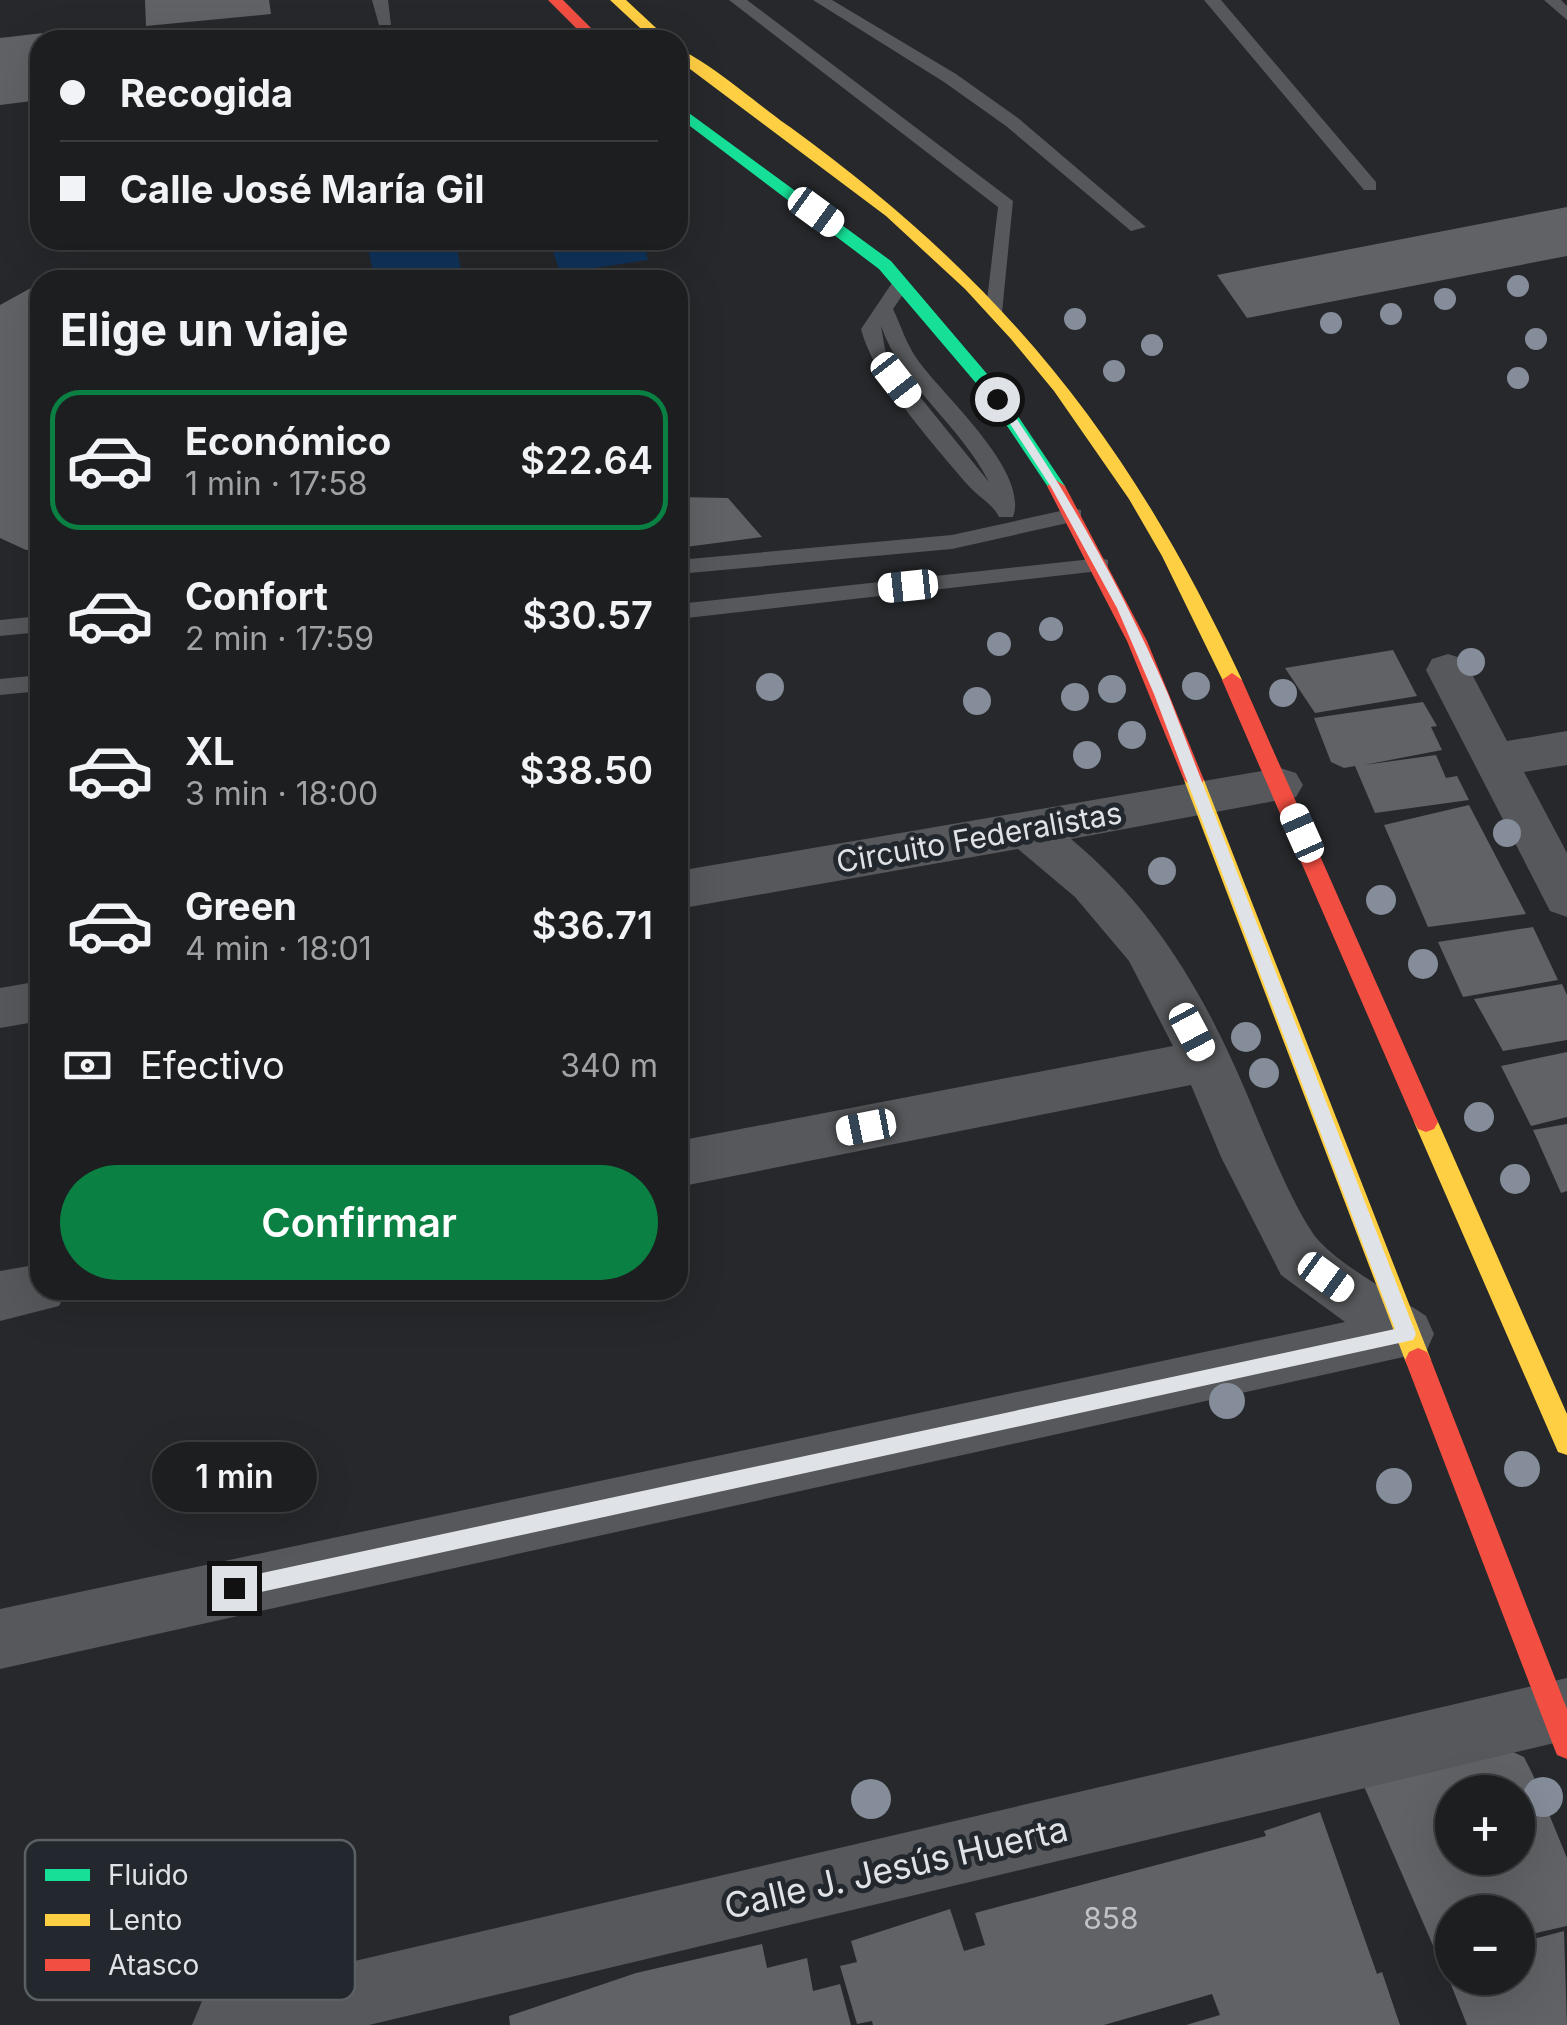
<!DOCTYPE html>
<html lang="es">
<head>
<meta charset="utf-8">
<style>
  body { margin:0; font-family:Inter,sans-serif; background:#252729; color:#f1f3f6; height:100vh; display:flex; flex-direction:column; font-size:38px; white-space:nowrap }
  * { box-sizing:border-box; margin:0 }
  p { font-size:32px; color:#a0a2a5 }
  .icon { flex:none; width:55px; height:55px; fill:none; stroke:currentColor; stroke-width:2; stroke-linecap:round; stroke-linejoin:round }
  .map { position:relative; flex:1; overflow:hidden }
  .panel { position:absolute; left:30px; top:270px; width:658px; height:1030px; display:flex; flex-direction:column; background:#1c1e20; border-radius:30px; box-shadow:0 10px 40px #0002,0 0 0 2px #3a3c3e }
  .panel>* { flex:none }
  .guide { position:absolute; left:30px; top:30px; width:658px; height:220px; border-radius:30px; box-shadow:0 10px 40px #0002,0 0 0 2px #3a3c3e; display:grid; align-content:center; height:220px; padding:0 30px; background:#1c1e20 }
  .fabs { position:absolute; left:1435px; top:1775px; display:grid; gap:20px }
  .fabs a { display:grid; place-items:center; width:100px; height:100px; border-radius:50%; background:#1c1e20; box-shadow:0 10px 40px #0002,0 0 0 2px #3a3c3e; font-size:50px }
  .end { position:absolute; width:45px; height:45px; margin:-22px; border:12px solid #dfe2e6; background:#111; box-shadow:0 0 0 5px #111 }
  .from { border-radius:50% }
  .bubble { position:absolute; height:70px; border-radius:35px; background:#1c1e20; box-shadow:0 10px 40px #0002,0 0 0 2px #3a3c3e; font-size:32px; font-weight:600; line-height:70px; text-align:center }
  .car { position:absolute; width:30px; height:60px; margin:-30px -15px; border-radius:12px; box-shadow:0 0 8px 2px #0007; background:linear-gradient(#fff 24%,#345 0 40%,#fff 0 76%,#345 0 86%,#fff 0) }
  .guide b { display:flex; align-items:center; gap:35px; height:95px; font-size:38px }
  .guide b+b { border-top:2px solid #3a3c3e }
  .guide i { width:25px; height:25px; background:#f1f3f6 }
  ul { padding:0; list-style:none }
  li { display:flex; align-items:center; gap:30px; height:140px; margin:0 20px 15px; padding:0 10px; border:5px solid transparent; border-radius:30px }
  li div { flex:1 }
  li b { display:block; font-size:38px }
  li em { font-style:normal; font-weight:600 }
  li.current { border-color:#0b8043 }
  li>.icon { width:90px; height:90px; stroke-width:1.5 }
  h2 { padding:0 30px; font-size:45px; line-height:120px }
  .pay { display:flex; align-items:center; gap:25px; height:110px; padding:0 30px; font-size:38px }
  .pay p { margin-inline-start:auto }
  .cta { display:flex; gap:20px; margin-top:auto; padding:20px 30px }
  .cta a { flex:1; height:115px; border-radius:60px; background:#0b8043; color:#fff; font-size:40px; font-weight:600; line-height:115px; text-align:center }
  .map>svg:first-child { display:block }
  .green { fill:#10345c }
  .building { fill:#606265; fill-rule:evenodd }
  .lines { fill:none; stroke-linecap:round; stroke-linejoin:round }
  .lane { fill:#56585b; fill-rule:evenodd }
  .street { fill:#56585b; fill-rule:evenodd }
  .fast { fill:#16e098; fill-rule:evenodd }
  .slow { fill:#ffcf43; fill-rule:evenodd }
  .jam { fill:#f24e42; fill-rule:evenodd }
  .tree { fill:#848d99 }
  .route { fill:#dfe2e6 }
  .labels { text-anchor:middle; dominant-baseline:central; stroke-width:10; stroke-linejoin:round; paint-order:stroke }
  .street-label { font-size:30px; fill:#dfe2e6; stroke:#23282e }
  .near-number-label { font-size:30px; fill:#bfc2c6 }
  .near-street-label { font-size:35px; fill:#dfe2e6; stroke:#23282e }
  .key { fill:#23282e; stroke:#5b6065; stroke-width:2.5 }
  .key-label { font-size:28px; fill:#dfe2e6 }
</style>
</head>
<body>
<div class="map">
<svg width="1567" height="2025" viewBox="0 0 1567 2025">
  <rect width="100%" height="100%" fill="#26282b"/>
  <!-- green -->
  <path class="green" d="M366 240H455L463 280H375Z
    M643 240 648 260 560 273 550 242Z"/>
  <!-- building -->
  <path class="building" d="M145 0H269L271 14 146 26Z
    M86 28V40H40V100L0 105V38Z
    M1567 207V256L1247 318 1217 275Z
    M40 283V550H26L0 538V305Z
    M678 497 728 498 762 537 678 548Z
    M1393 650 1417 696 1315 713 1285 668Z
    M1423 702 1437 726 1431 727 1442 750 1364 765 1436 755 1446 778 1457 776 1469 800 1375 813 1355 766 1344 768 1331 762 1314 718Z
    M1469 805 1526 914 1428 927 1384 825Z
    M1533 927 1558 980 1463 997 1438 942Z
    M1562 984 1567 995V1040L1503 1051 1474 999Z
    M1567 1052V1117L1531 1126 1501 1066Z
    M1567 1124V1191L1561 1193 1533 1130Z
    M1513 1752 1524 1757 1533 1775 1567 1858V1926L1518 1937V1912H1452V1954L1438 1957 1363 1784ZM1452 1792H1518V1858H1452Z
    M1320 1812 1377 1974 1382 1972 1400 2025H1186L1220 2015 1212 1994 1104 2025H873L872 2021 857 2024 840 1966 857 1962 851 1941 950 1909 964 1951 985 1945 975 1913 1266 1836 1264 1831Z
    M1564 1931 1567 2025H1467L1442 1962 1452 1960V1978H1518V1943Z
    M762 1944 767 1968 807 1958 813 1991 840 1984 851 2025H510L509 2016 636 1973Z"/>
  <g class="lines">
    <!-- lane -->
    <path class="lane" d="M372 0H388L391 25H379Z
      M729 0H747L1013 201 1002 313H988L986 309 998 207Z
      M813 0H832L956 74 1018 118 1146 227 1131 231 1006 126 944 82Z
      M1204 0H1221L1376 182V190H1364Z
      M1544 0H1561L1567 6V20Z
      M901 278 910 284 893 309C901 326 906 343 917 359 942 395 1030 471 1013 517H999C992 503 978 497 967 484 933 444 873 377 861 329L894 280ZM881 326C902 386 961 426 989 482L886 355Z
      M1074 508 1081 510V520L952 549 678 574V560L952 535Z
      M1101 558 1108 560V570L678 619V604Z
      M40 616V632L0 636V620Z
      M40 675V691L0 695V679Z"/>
    <!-- street -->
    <path class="street" d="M1448 654 1464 659 1507 741 1567 731V765L1524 772 1567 853V917L1550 911 1426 670 1432 659Z
      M1280 768 1296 773 1303 785 1296 797 1071 839C1154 908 1204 993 1246 1092 1261 1127 1296 1216 1320 1242 1346 1269 1394 1294 1426 1316L1434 1334 1426 1352 0 1669V1609L1345 1322 1281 1275 1221 1157 1191 1085 678 1187V1141L1173 1046 1129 961 1075 897 1018 849 678 909V871Z
      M40 981V1021L0 1028V988Z
      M40 1264V1290H67L59 1306 0 1321V1271Z
      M1567 1678V1740L369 2025H192L202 2001 226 1991Z"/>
    <!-- fast -->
    <path class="fast" d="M678 105 891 261 999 388 1065 486 1062 490H1050L987 396 879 269 678 117Z"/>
    <!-- slow -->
    <path class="slow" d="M610 0H626L669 40H653Z
      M678 49C706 59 762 108 790 127 1006 284 1129 439 1242 680L1239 685H1225L1162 556 1129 499 1054 391 1011 339 965 289 886 216 678 60Z
      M1194 772 1204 780 1431 1360 1427 1368 1418 1372 1409 1368 1405 1360 1184 780Z
      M1426 1112 1434 1115 1438 1122 1567 1414V1455L1558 1452 1414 1122 1418 1115Z"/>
    <!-- jam -->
    <path class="jam" d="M548 0H563L603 40H588Z
      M1056 480 1065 486 1147 641 1204 780 1201 785 1194 788 1184 780 1127 641 1047 486Z
      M1232 673 1242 680 1438 1122 1434 1129 1426 1132 1418 1129 1414 1122 1222 680Z
      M1418 1348 1427 1352 1431 1360 1567 1709V1759L1557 1755 1553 1745 1405 1360 1409 1352Z"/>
  </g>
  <!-- trees -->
  <g class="tree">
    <circle cx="1518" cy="286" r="11"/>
    <circle cx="1445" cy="299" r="11"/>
    <circle cx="1391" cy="314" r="11"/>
    <circle cx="1075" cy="319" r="11"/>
    <circle cx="1331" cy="323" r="11"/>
    <circle cx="1536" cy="339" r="11"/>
    <circle cx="1152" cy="345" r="11"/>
    <circle cx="1114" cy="371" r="11"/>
    <circle cx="1518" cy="378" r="11"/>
    <circle cx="1051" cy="629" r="12"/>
    <circle cx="999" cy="644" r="12"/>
    <circle cx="1471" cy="662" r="14"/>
    <circle cx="1196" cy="686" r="14"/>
    <circle cx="770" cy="687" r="14"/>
    <circle cx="1112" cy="689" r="14"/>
    <circle cx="1283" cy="693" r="14"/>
    <circle cx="1075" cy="697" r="14"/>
    <circle cx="977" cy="701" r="14"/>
    <circle cx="1132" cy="735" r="14"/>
    <circle cx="1087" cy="755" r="14"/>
    <circle cx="1507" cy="833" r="14"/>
    <circle cx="1162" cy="871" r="14"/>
    <circle cx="1381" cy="900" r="15"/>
    <circle cx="1423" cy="964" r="15"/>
    <circle cx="1246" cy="1037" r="15"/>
    <circle cx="1264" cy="1073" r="15"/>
    <circle cx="1479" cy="1117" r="15"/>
    <circle cx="1515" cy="1179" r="15"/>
    <circle cx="1227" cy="1401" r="18"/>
    <circle cx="1522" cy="1469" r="18"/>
    <circle cx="1394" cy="1486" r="18"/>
    <circle cx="1543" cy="1797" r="20"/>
    <circle cx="871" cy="1799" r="20"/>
  </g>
  <!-- route -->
  <path class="route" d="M992 396H1001C1067 491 1122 588 1168 694L1416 1334 1413 1340 234 1598 228 1595V1582L234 1579 1395 1329 1154 694 1117 608 1051 487Z"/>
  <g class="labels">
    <!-- street labels -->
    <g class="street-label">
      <text transform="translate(979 837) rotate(-10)">Circuito Federalistas</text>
    </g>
    <!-- near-number labels -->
    <g class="near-number-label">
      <text x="1111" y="1918">858</text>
    </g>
    <!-- near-street labels -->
    <g class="near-street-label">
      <text transform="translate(896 1867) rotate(-13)">Calle J. Jesús Huerta</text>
    </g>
  </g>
  <!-- legend -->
  <rect x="25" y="1840" width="330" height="160" rx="15" class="key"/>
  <rect x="45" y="1869" width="45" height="12" fill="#16e098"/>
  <rect x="45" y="1914" width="45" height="12" fill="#ffcf43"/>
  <rect x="45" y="1959" width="45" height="12" fill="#f24e42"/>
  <g class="key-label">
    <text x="108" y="1885">Fluido</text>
    <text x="108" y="1930">Lento</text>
    <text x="108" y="1975">Atasco</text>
  </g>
</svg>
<div class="fabs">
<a>+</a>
<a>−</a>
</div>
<i class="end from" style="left:997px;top:399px"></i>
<i class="end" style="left:234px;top:1588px"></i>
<div class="bubble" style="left:152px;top:1442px;width:165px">1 min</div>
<i class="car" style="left:816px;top:212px;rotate:126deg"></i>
<i class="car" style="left:896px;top:380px;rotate:142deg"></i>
<i class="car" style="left:908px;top:586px;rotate:264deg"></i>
<i class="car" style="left:1302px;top:833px;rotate:336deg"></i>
<i class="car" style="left:1192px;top:1032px;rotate:152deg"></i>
<i class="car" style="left:866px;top:1127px;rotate:259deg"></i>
<i class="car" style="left:1326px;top:1277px;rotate:126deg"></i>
<div class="guide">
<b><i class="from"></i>Recogida</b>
<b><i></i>Calle José María Gil</b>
</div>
<section class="panel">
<h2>Elige un viaje</h2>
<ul>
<li class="current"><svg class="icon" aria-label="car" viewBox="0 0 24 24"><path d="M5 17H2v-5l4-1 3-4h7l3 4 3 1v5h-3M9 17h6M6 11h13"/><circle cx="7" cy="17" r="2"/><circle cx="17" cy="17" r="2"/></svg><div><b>Económico</b><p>1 min · 17:58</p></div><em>$22.64</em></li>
<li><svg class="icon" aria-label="car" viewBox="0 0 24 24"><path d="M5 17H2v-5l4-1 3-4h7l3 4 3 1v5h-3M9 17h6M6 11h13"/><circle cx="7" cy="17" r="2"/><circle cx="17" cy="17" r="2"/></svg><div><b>Confort</b><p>2 min · 17:59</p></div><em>$30.57</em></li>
<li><svg class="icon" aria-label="car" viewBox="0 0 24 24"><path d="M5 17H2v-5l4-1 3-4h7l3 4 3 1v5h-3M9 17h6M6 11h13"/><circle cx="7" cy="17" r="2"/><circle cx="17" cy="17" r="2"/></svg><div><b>XL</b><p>3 min · 18:00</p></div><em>$38.50</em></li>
<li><svg class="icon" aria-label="car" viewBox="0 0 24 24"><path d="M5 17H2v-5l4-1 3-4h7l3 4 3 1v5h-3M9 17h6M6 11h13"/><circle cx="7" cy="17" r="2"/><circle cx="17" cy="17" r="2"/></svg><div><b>Green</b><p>4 min · 18:01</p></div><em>$36.71</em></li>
</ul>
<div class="pay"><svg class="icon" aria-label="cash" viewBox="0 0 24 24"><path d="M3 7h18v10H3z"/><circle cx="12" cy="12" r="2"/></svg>Efectivo<p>340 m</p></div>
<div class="cta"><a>Confirmar</a></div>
</section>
</div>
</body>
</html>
